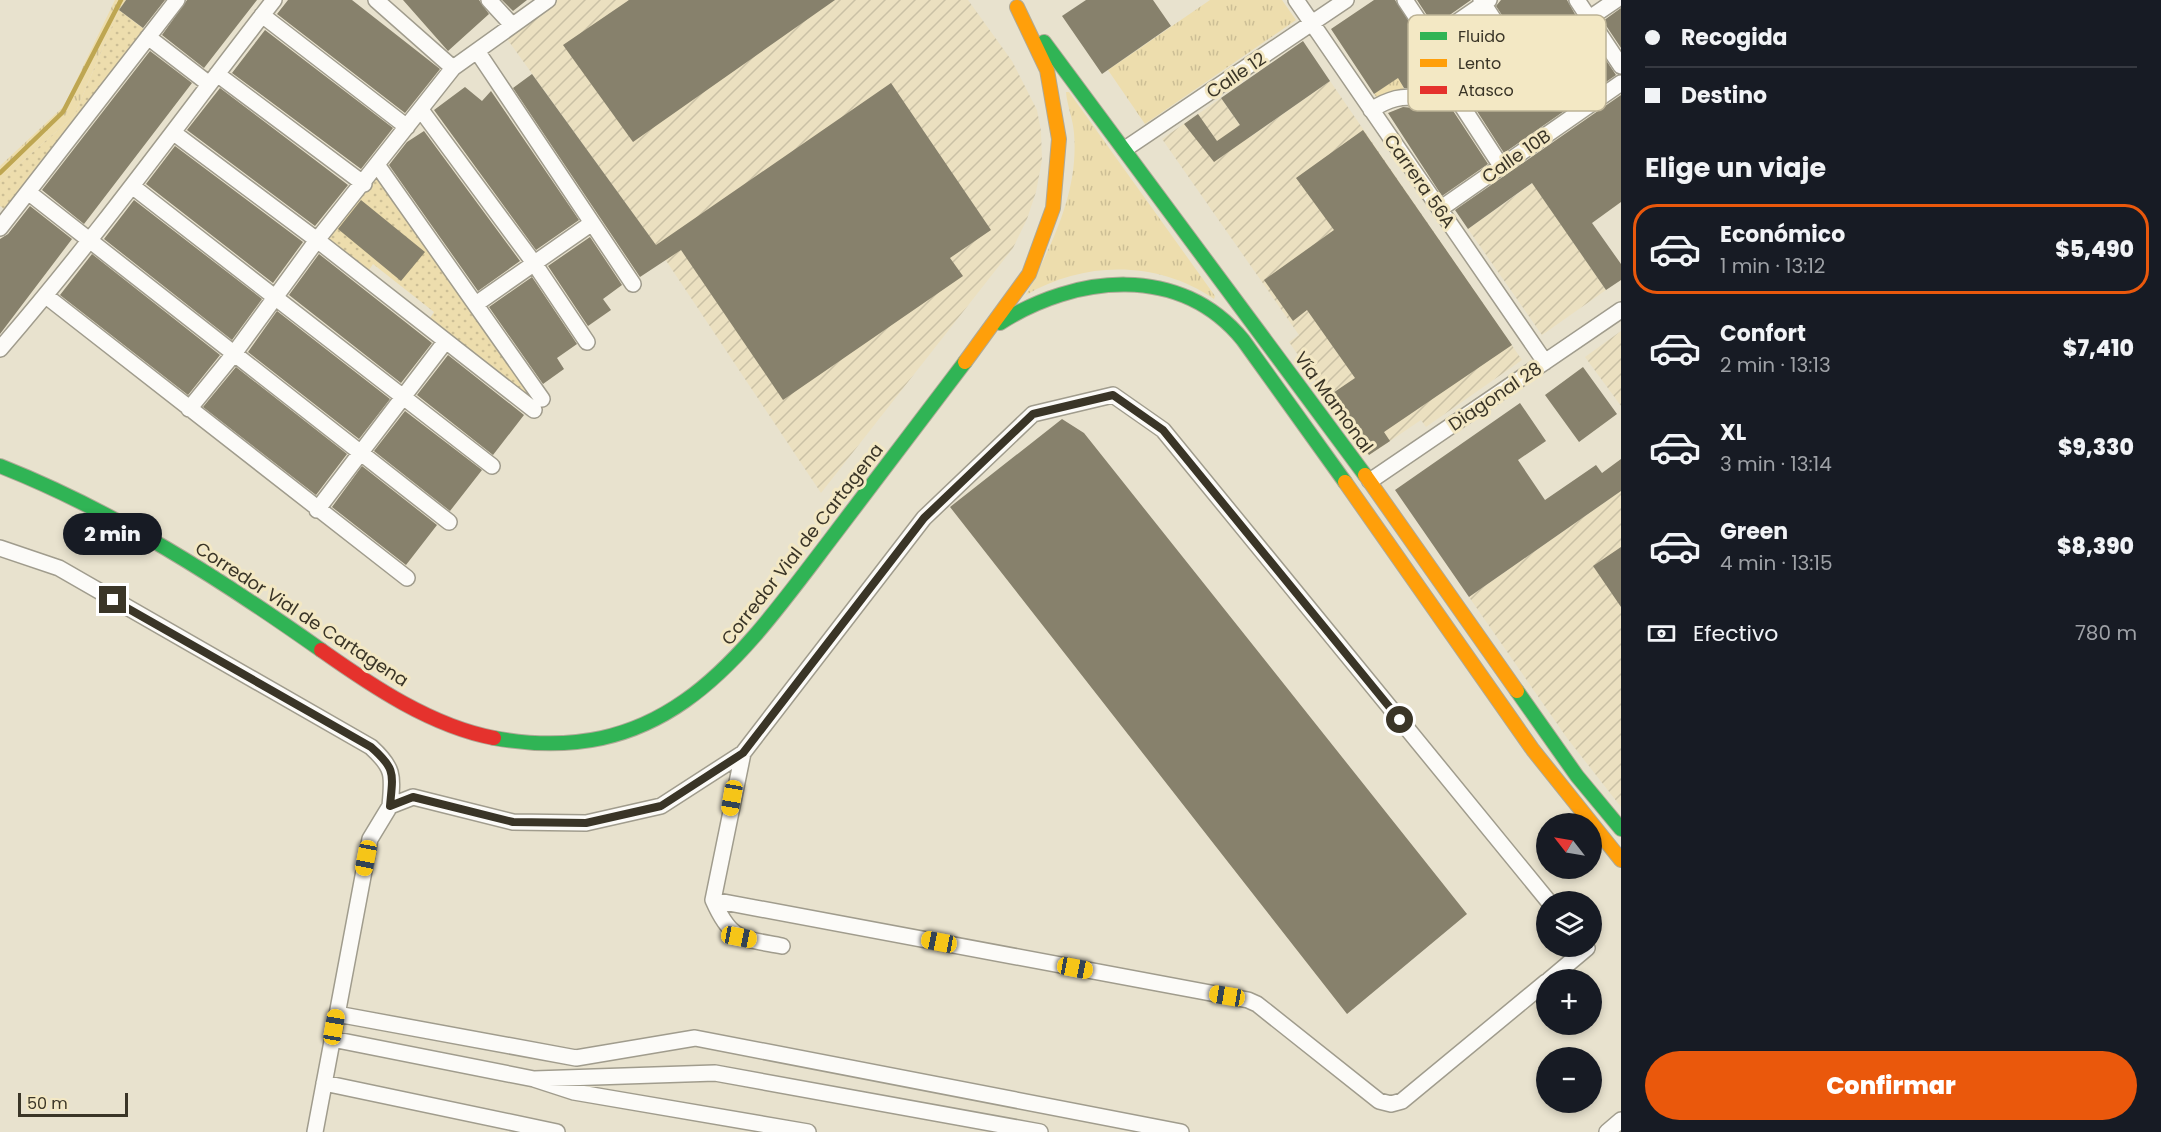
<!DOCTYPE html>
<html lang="es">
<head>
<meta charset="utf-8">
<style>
  body { margin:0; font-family:Poppins,sans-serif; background:#242831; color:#f1f3f6; height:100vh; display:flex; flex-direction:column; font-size:22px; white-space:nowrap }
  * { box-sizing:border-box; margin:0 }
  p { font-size:20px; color:#9ea1a6 }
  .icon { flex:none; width:33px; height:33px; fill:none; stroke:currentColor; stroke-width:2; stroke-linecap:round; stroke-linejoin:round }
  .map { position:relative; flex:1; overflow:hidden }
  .sheet { display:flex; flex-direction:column; background:#171b24; width:540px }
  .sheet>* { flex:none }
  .hud { display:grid; align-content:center; height:132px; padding:0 24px; background:#171b24 }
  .needle { width:39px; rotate:301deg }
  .buttons { position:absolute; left:1536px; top:813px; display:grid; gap:12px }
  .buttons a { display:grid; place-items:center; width:66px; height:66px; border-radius:50%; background:#171b24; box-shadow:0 3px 9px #0003; font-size:30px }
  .scale { position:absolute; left:18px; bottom:15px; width:110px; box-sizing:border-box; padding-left:6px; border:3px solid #3a3527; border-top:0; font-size:16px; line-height:21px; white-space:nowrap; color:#3a3527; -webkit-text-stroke:4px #f3e8c4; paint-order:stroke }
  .end { position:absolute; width:27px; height:27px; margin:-14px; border:8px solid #3a3527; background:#fff; box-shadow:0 0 0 3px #fff }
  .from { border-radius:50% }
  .bubble { position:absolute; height:42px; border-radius:21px; background:#171b24; box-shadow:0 3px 9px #0003; font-size:20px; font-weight:800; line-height:42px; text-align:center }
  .car { position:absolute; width:18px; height:36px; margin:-18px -9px; border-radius:8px; box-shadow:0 0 4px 2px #0007; background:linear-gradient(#f5c518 24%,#345 0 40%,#f5c518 0 76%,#345 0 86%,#f5c518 0) }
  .hud b { display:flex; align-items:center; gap:21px; height:57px; font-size:22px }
  .hud b+b { border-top:2px solid #363941 }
  .hud i { width:15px; height:15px; background:#f1f3f6 }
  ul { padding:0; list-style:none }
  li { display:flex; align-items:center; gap:18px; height:90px; margin:0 12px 9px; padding:0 12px; border:3px solid transparent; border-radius:24px }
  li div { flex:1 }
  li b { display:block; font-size:22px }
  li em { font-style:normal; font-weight:800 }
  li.on { border-color:#ea580c }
  li>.icon { width:54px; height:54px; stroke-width:1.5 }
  h2 { padding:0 24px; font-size:27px; line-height:72px }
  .pay { display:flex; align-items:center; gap:15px; height:66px; padding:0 24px; font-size:22px }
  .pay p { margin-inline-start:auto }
  .primary-button { display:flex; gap:12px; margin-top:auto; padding:12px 24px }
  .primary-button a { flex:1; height:69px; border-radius:36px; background:#ea580c; color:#fff; font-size:24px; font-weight:800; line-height:69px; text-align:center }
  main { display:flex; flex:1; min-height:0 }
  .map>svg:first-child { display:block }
  .industrial { fill:url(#industrial-furrows) }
  .grass { fill:url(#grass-tufts) }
  .park { fill:url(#park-dots) }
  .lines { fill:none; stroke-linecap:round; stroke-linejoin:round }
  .stream { stroke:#bea651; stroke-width:4.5 }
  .building { fill:#87816c }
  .street-casing { stroke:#a09c8d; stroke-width:18 }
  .fast-casing { stroke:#afa997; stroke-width:16 }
  .slow-casing { stroke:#afa997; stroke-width:16 }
  .jam-casing { stroke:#afa997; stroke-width:16 }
  .street { stroke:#fcfbf8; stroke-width:15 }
  .fast { stroke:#30b455; stroke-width:14 }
  .slow { stroke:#ff9f0a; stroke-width:14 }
  .jam { stroke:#e5322d; stroke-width:14 }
  .route { stroke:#3a3527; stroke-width:8 }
  .labels { text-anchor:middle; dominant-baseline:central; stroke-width:6; stroke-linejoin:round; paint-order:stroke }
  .street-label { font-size:18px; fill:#3a3527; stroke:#f3e8c4 }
  .key { fill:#f3e8c4; stroke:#bcb295; stroke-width:1.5 }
  .key-label { font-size:16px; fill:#3a3527 }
</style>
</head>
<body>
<main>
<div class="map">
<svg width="1621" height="1132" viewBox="0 0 1621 1132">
  <defs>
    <pattern id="industrial-furrows" width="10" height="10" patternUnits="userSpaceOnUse" patternTransform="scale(1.5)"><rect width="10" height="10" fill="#ebe0c0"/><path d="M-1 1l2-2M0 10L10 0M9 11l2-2" fill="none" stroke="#cac1a5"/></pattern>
    <pattern id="grass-tufts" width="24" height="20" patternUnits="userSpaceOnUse" patternTransform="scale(1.5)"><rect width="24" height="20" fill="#edddad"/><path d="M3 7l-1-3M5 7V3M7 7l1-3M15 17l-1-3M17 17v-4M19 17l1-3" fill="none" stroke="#ccbe95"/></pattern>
    <pattern id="park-dots" width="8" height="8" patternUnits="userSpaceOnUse" patternTransform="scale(1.5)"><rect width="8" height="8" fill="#edddad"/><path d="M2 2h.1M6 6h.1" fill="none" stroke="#ccbe95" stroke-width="1.8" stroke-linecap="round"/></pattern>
  </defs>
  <rect width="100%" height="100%" fill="#e8e2ce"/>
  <!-- industrial -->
  <path class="industrial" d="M557 0H968L1012 61 1037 110 1041 131 1042 160 1036 192 1027 219 1013 248 821 493 659 250 505 36Z
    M1330 81 1522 360 1426 427 1421 420 1368 456 1289 342 1299 335 1162 139 1221 98 1249 138Z
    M1533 183 1606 290 1542 335 1468 229Z
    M1621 331V406L1585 357Z
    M1621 491V807L1567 738 1469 597Z"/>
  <!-- grass -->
  <path class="grass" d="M115 0H126L119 10 74 116 0 181V166L64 106Z
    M1210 0H1282L1296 20 1145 124 1108 70Z
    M1403 74 1408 80 1402 85 1405 91 1379 100 1374 94Z
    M1066 92H1069L1215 296 1214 299C1157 260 1084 261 1026 295 1052 244 1079 192 1074 133 1073 119 1067 105 1066 92Z"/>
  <!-- park -->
  <path class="park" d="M119 10 145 30 7 211 0 206V181L74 116Z
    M376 178 540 402 536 407 429 320 434 312 373 264 367 273 326 240Z"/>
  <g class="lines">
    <!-- stream -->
    <path class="stream" d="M0 173 63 112 121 0"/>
  </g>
  <!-- building -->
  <path class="building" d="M126 0H165L143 28 119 10Z
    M187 0H257L204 68 162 35Z
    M288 0H352L440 69 405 113 277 14Z
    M403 0H479L489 14 448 51Z
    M502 0H527L513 11Z
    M629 0H835L633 142 563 45Z
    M1086 0H1153L1171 26 1102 74 1062 16Z
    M1374 0H1395L1443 74 1421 89 1404 88 1398 78 1374 94 1331 29Z
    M1417 0H1471L1434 26Z
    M1501 0H1567L1576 16 1525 50 1496 6Z
    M1621 8V48L1603 21Z
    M265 30 393 128 361 169 232 73Z
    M1587 32 1616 75 1504 153 1475 108Z
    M1303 41 1330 81 1214 162 1184 124 1198 114 1217 141 1240 125 1221 98Z
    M150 51 192 83 84 224 42 190Z
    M532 74 656 245 891 83 991 230 950 258 963 276 783 400 681 250 640 277 513 88Z
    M465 87 482 101 491 91 579 220 536 250 434 110Z
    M220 88 348 185 315 226 187 130Z
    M1621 95V202L1592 223 1621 264V280L1606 290 1532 183 1468 229 1455 210Z
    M1444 97 1488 164 1442 196 1388 113 1403 107 1425 109Z
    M1363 130 1512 345 1384 432 1390 441 1369 455 1327 397 1355 378 1307 310 1293 321 1264 280 1334 230 1296 178Z
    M424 131 520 261 478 291 389 165 407 142Z
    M175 146 303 242 273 283 146 184Z
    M134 200 262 299 232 340 104 239Z
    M361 200 425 252 401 281 338 229Z
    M30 206 72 239 0 334V239L8 234Z
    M590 237 622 285 603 299 611 310 588 326 548 266Z
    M92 254 220 355 188 395 60 295Z
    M319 254 432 343 401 383 289 295Z
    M532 277 577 344 557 358 564 369 543 384 489 307Z
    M277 311 390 399 359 439 248 352Z
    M448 355 524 415 493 455 417 395Z
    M236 367 347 454 316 495 203 407Z
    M1583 367 1617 414 1579 442 1545 395Z
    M1520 403 1546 441 1518 460 1545 500 1596 465 1602 473 1621 459V491L1469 597 1395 490Z
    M405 411 482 470 450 511 374 451Z
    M1062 419 1084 433 1467 914 1347 1014 950 507Z
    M362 466 437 525 406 565 332 507Z
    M1621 547V607L1593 566Z"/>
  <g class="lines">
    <!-- street casing -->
    <g class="street-casing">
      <path id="street" d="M376 0 453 68
        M489 0 512 25
        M1296 0 1545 362
        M1405 0 1456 77 1447 83 1501 166
        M1481 0 1523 64
        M1577 0 1621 66
        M262 15 407 127
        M148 37 209 84
        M1431 40 1489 0
        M477 51 633 284
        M217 74 364 184
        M1462 105 1616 0
        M421 110 534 263 587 342
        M1371 110C1387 100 1404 93 1423 100L1447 83
        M174 133 317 240 534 410
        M1125 149 1346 0
        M378 166 542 399
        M132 186 492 466
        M28 192 449 522
        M1440 209 1621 83
        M0 228 177 0
        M46 296 407 578
        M476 304 592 223
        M0 349C97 237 183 117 274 0
        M189 409 233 355 317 240 453 68 548 0
        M1370 481 1621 310
        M317 510 445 342
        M0 548 59 568 371 747C394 768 393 775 390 806
        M713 900 1248 1000 1257 1004 1379 1101 1391 1104 1402 1101 1546 982
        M782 946C741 938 731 941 713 900L743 753 924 518 1033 414 1113 395 1163 430 1549 902
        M1549 980 1587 948 1586 946
        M337 1014 576 1058 695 1038 1181 1132
        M332 1039 534 1079 574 1092 808 1132
        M534 1079 715 1073 1040 1132
        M324 1083 557 1132
        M315 1132 370 839 390 806 413 797 513 822 586 823 661 806 743 753
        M1607 1132 1621 1120"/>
    </g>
    <!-- fast casing -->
    <g class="fast-casing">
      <path id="fast" d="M1044 42 1365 475
        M1000 323C1075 275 1180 263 1243 340L1345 482
        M0 466C116 512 219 578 321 650
        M1517 691 1577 776 1621 829
        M494 738C665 769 738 661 830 540 875 481 920 422 965 362"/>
    </g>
    <!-- slow casing -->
    <g class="slow-casing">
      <path id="slow" d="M965 362 1029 274 1053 208 1059 139 1047 70 1017 7
        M1365 475 1517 691
        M1345 482 1533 750 1621 860"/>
    </g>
    <!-- jam casing -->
    <g class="jam-casing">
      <path id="jam" d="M321 650C372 686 431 726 494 738"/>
    </g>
    <!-- street -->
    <use href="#street" class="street"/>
    <!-- fast -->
    <use href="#fast" class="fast"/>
    <!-- slow -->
    <use href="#slow" class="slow"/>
    <!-- jam -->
    <use href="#jam" class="jam"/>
  </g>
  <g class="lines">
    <!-- route -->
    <path class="route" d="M113 600 371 747C396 769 393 773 390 806L413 797 513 822 586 823 661 806 743 753 924 518 1033 414 1113 395 1163 430 1400 720"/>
  </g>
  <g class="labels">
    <!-- street labels -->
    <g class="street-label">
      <text transform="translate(1236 75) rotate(-34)">Calle 12</text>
      <text transform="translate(1516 156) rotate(-35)">Calle 10B</text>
      <text transform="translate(1420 181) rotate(55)">Carrera 56A</text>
      <text transform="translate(1495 396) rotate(-34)">Diagonal 28</text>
      <text transform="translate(1334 402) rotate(54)">Vía Mamonal</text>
      <text transform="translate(802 544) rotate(-52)">Corredor Vial de Cartagena</text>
      <text transform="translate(302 614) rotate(33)">Corredor Vial de Cartagena</text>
    </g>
  </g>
  <!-- legend -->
  <rect x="1408" y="15" width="198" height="96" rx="9" class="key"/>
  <rect x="1420" y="32" width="27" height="8" fill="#30b455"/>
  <rect x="1420" y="59" width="27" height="8" fill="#ff9f0a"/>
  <rect x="1420" y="86" width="27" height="8" fill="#e5322d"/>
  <g class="key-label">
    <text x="1458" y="42">Fluido</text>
    <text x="1458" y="69">Lento</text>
    <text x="1458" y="96">Atasco</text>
  </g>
</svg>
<div class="buttons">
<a><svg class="needle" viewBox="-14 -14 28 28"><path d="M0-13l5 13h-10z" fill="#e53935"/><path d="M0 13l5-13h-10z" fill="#9ea1a6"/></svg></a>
<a><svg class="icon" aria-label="layers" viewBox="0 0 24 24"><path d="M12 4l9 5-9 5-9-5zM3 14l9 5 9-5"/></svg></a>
<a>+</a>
<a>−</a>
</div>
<div class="scale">50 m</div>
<i class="end from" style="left:1400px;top:720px"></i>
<i class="end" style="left:113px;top:600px"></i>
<div class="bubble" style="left:63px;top:513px;width:99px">2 min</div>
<i class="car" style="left:732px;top:798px;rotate:190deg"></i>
<i class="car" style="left:366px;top:858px;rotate:191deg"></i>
<i class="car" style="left:739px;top:937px;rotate:101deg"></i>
<i class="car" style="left:939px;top:942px;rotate:281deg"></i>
<i class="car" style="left:1075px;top:968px;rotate:101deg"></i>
<i class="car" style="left:1227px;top:996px;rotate:280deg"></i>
<i class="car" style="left:334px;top:1027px;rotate:10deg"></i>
</div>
<section class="sheet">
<div class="hud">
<b><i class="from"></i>Recogida</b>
<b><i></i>Destino</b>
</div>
<h2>Elige un viaje</h2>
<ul>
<li class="on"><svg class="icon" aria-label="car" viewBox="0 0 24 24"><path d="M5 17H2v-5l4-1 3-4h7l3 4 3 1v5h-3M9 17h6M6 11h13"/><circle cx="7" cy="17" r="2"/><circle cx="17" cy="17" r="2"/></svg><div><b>Económico</b><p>1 min · 13:12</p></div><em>$5,490</em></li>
<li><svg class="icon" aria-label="car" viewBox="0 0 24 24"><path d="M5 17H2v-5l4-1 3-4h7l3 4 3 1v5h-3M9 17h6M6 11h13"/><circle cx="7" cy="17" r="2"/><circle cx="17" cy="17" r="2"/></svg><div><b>Confort</b><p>2 min · 13:13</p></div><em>$7,410</em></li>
<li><svg class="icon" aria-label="car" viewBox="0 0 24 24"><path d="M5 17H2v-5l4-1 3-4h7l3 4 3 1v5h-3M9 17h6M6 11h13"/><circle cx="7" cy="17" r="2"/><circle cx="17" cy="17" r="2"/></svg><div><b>XL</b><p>3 min · 13:14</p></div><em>$9,330</em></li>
<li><svg class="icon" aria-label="car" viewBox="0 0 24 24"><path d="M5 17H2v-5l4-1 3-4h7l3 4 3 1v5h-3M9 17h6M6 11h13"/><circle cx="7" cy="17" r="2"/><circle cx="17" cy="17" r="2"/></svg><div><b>Green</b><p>4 min · 13:15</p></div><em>$8,390</em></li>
</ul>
<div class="pay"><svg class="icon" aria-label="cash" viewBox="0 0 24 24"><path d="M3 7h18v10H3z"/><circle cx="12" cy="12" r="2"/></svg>Efectivo<p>780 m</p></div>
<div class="primary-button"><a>Confirmar</a></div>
</section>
</main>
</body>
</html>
